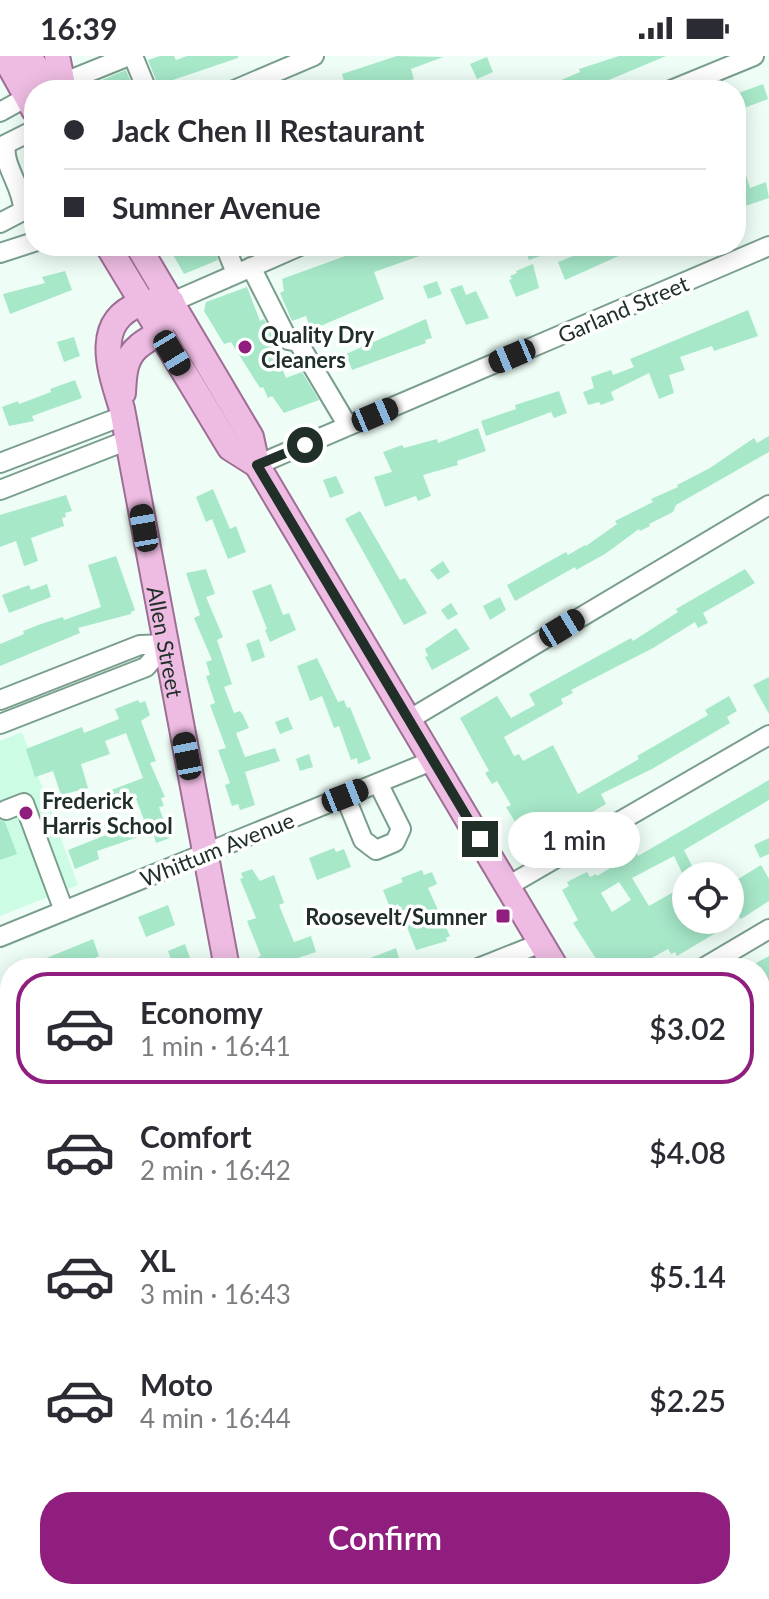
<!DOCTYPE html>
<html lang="en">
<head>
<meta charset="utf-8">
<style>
  body { margin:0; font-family:Lato,sans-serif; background:#f7f7f7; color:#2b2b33; height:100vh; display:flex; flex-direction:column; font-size:30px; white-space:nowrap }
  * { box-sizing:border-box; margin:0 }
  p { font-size:26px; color:#7c7c81 }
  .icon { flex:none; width:44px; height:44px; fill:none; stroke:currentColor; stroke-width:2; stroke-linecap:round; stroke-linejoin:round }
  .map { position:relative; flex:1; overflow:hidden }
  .side { position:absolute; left:0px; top:902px; width:770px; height:642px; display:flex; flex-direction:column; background:#fff; border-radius:32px 32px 0 0; box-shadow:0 4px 20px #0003 }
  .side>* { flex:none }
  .hud { position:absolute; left:24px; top:24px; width:722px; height:176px; border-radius:32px; box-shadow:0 4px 20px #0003; display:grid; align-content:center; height:176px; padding:0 40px; background:#fff }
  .controls { position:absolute; left:672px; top:806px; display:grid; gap:16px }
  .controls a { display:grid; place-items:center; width:72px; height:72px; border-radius:50%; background:#fff; box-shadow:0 4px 20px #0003; font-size:40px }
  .end { position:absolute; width:36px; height:36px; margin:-18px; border:10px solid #202f28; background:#fff; box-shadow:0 0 0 4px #fff }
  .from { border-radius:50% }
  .bubble { position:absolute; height:56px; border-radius:28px; background:#fff; box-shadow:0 4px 20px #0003; font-size:26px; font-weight:600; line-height:56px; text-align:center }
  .car { position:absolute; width:24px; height:48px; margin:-24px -12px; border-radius:10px; box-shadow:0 0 6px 2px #0007; background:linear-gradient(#222 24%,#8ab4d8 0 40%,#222 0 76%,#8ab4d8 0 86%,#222 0) }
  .hud b { display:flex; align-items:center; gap:28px; height:76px; font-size:30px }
  .hud b+b { border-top:2px solid #e1e1e2 }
  .hud i { width:20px; height:20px; background:#2b2b33 }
  ul { padding:14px 0 0; list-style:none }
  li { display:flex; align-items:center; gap:24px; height:112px; margin:0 16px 12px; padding:0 24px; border:4px solid transparent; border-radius:32px }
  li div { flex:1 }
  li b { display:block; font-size:30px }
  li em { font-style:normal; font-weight:600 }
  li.on { border-color:#901e7e }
  li>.icon { width:72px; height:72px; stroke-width:1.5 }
  .action { display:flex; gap:16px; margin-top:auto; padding:16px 40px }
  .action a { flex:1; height:92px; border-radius:32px; background:#901e7e; color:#fff; font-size:32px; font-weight:600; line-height:92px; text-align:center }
  .status { display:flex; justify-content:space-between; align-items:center; height:56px; padding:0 40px; background:#fff; direction:ltr }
  .status svg { height:22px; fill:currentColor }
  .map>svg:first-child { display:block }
  .built { fill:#cdfce5 }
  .building { fill:#a7e8c9; fill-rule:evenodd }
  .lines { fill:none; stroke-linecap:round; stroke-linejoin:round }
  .minor-casing { stroke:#7a9e8c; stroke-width:22 }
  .major-casing { stroke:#9e6e95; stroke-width:28 }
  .minor { stroke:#fff; stroke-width:18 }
  .major { stroke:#eebce2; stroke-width:24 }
  .route { stroke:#202f28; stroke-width:10 }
  .poi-dot { fill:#901e7e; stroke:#fff; stroke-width:3 }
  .labels { text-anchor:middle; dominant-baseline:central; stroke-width:7; stroke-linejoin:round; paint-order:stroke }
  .street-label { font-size:22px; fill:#202f28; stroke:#fff }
  .poi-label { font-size:22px; font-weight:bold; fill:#202f28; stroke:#fff; text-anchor:start }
</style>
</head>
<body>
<div class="status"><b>16:39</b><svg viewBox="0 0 49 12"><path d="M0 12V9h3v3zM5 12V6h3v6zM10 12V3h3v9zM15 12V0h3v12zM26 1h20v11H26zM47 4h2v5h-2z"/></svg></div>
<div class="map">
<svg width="769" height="1543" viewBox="0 0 769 1543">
  <rect width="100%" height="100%" fill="#eefef6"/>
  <!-- built -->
  <path class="built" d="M22 676 78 829 0 860V685Z"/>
  <!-- building -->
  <path class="building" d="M160 0H174L176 4 187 0H238V2L158 29 148 4Z
    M397 0 443 1 411 13 414 23 383 34H374L373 31 363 34H324L344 25 342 18Z
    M619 0H666L585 34H538L580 16 579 13Z
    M487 1 493 16 477 23 470 8Z
    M126 14 134 34H107L102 24Z
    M763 28 768 43 736 55V38Z
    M746 119 750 132 766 126 769 142 736 153V123Z
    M168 190H213L218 204 184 218Z
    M373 190 445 191 374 216 384 243 311 274 306 260 292 265 280 237 284 235 282 223Z
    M524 190H563V192L529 204Z
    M587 190H641L565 224 558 206 588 194Z
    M533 208 539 232 516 241 509 224 512 223 510 220 517 217 516 215Z
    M65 215 72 234 10 258 3 238 45 227 42 221Z
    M437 225 442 238 428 243 423 230Z
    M462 229 466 239 476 235 489 262 466 269 450 233Z
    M247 231 260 265 264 263 273 281 276 289 273 290 286 322 302 316 319 344 284 357 272 340 268 342 263 331 260 332 231 286 224 288 204 255 206 246Z
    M748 254 758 280 714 295 712 290 680 301 685 314 669 319 674 337 659 343 649 317 611 336 614 344 601 349 599 346 588 349 583 336 594 332 591 321 611 314 613 319 634 311 630 303Z
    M426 263 432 282 425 284 426 287 352 314 346 298Z
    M74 281 80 300 64 306 57 286Z
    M75 324 82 342 32 360 34 365 9 370 2 351 18 345 19 348 51 336 50 333Z
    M559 335 567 357 554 362 551 356 486 380 481 365 516 353 515 349Z
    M478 372 486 395 457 405 458 409 423 419 431 440 418 445 416 440 385 451 374 421 392 416 383 396 402 389 404 392 437 383 438 387Z
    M769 380V396L676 449 673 456 649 468 650 470 640 475 639 473 605 498 576 514 575 511 515 545 507 529 566 496 568 499 585 489 586 490 617 468 615 465 653 446 651 443 678 431 677 429 710 412 754 382 757 387Z
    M336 420 344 437 330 442 323 424Z
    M213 433 230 473 236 470 246 496 228 503 212 463 206 466 196 441Z
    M66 439 72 455 65 457 66 461 62 462 64 470 31 482 38 505 24 510 16 485 0 491V459Z
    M360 455 400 524 405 522 427 557 404 569 345 463Z
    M116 500 135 554 131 556V558L78 572 80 577 0 610V588L24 578 23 575 41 568 63 561 64 564 101 551 88 509Z
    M443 505 450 516 438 524 430 514Z
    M206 513 215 538 206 541 223 581 217 584 232 628 224 631 234 657 240 655 243 659 249 672 236 677 245 701 275 692 280 705 245 716 255 749 240 754 238 748 232 750 225 729 230 727 218 694 226 692 210 649 215 647 206 620 210 619 206 606 212 604 194 562 200 559 186 517Z
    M745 513 755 527 703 557 708 567 698 572 695 566 653 592 571 634 573 637 561 643 563 648 504 681 514 700 519 698 523 705 553 689 578 738 639 703 637 700 708 659 705 654 729 640 737 655 727 661 730 667 652 713 601 738 606 748 535 789 533 785 528 788 506 751 511 749 497 725 492 728 485 717 489 715 460 662 497 640 511 662 535 649 529 638 631 582 633 585 678 556 676 553Z
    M47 528 51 541 9 557 2 539 29 529 31 534Z
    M271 528 283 559 289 557 296 574 270 586 265 574 267 573 252 535Z
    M500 541 506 554 490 564 483 550Z
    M451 547 458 558 448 564 441 554Z
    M456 572 470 593 432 614 425 601 428 600 425 593Z
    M259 583 265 601 252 606 246 588Z
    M317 602 338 646 344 644 347 652 350 651 371 703 358 708 357 702 351 704 339 670 334 672 322 640 310 645 297 610Z
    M769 621V658L753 629Z
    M138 644 140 647 145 645 150 659 141 665 156 705 150 707 165 741 161 742 164 750 159 751 170 782 156 787 154 780 149 782 147 778 97 795 99 803 75 813 68 794 144 764 135 740 110 749 106 736 143 722 126 677 105 685 110 698 81 708 88 732 61 739 53 715 35 721 26 693 82 671 84 677 119 663 115 653Z
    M288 661 293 673 280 678 275 666Z
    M309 698 313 711 300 715 296 703Z
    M769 724V744L684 794 696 818 686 820 685 823 674 800 632 822 649 850 677 834 686 849V864H713L719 875 677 900 675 896 671 898 668 893 634 912H602L573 867 578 864 562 834 569 830 567 826 587 816 590 821 596 818 597 820 617 808 614 802 634 791 638 800ZM619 826 631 844 612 856 601 837Z
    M0 764 5 766 17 798 0 804Z
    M769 782V798L760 802 754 789Z
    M334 792 336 796 344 793 351 811 317 824 309 802Z
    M761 809 769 823V845L741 863 737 858 730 862V828Z
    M252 813 260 825 274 819 284 847 279 849 294 886 311 880 316 896 289 905 292 912H262L258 901 261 900 247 865 256 862 240 823 243 822 241 817Z
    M422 814 424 819 432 816 437 828 428 832 450 880 446 882 447 885 416 894 398 848 390 852 383 834 403 826 401 822Z
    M168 849 175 869 146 881 138 861Z
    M93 883 99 900 90 904 92 912H22Z
    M185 888 193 910 174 912 168 895Z
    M396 892 401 909 390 912H345Z
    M769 900V931L756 907Z"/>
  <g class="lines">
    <!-- minor casing -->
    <g class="minor-casing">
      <path id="minor" d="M133 0 147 34
        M62 27 129 0
        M234 34 314 0
        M671 34 754 0
        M0 56 27 41
        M0 167 23 155C24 132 2 110 6 88L34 74
        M225 190 236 217
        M0 197 34 186
        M251 211 288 284 298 286 348 370
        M172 246 300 190
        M0 407 123 360
        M257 409 769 190
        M0 434 128 384
        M0 644 140 589 166 588
        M410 663 769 449
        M0 668 146 611 166 588
        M345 740 363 784 376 794 395 786 401 773 378 727
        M6 754 24 747 64 855
        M508 830 769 679
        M0 881 434 704
        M478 912 541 887
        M703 912 769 873
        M760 1073 769 1067
        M0 1103 10 1099
        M0 1324 10 1320
        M760 1443 769 1439
        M0 1539 13 1534
        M516 1543 538 1534"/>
    </g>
    <!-- major casing -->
    <g class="major-casing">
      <g id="major">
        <path d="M4 0 34 54"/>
        <path d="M29 0 50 34"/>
        <path d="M57 0 64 34"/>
        <path d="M108 190 230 392 257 409"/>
        <path d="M138 190 251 381 257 409 556 912"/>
        <path id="s1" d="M172 246C162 246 149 244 140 248 91 266 111 317 122 353L227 912"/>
        <path d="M123 337C124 320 124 302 139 290 152 279 158 282 165 263"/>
        <path d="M760 1259 769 1274"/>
        <path d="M343 1534 344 1543"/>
      </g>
    </g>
    <!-- minor -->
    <use href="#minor" class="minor"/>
    <!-- major -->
    <use href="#major" class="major"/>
  </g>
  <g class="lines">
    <!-- route -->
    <path class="route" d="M305 389 257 409 480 783"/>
  </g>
  <!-- markers -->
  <g class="poi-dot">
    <circle cx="245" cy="291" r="8"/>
    <circle cx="26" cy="757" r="8"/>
    <rect x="495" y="852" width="16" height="16" rx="4"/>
  </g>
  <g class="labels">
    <!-- street labels -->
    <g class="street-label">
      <text transform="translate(623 253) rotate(-23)">Garland Street</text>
      <text stroke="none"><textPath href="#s1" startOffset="390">Allen Street</textPath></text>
      <text transform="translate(217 793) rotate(-22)">Whittum Avenue</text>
    </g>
    <!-- poi labels -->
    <g class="poi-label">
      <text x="261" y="278">Quality Dry<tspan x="261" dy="25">Cleaners</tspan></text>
      <text x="42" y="744">Frederick<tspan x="42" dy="25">Harris School</tspan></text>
      <text x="487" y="860" text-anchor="end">Roosevelt/Sumner</text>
    </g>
  </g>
</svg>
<div class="controls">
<a><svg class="icon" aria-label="locate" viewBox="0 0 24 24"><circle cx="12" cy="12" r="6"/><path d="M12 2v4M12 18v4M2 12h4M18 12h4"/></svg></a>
</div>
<i class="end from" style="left:305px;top:389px"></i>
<i class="end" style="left:480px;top:783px"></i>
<div class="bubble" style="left:508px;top:756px;width:132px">1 min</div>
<i class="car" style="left:172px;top:297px;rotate:149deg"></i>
<i class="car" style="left:512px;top:300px;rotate:247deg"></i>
<i class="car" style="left:375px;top:359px;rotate:67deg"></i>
<i class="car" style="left:144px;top:472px;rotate:350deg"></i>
<i class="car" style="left:562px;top:572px;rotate:59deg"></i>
<i class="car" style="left:187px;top:700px;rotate:349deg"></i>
<i class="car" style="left:345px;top:740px;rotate:68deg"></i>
<div class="hud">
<b><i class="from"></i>Jack Chen II Restaurant</b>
<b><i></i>Sumner Avenue</b>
</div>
<section class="side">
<ul>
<li class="on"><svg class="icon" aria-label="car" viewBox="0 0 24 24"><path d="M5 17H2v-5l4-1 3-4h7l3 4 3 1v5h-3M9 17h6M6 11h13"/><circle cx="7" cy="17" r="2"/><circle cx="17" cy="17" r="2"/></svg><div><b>Economy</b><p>1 min · 16:41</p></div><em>$3.02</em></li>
<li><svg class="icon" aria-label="car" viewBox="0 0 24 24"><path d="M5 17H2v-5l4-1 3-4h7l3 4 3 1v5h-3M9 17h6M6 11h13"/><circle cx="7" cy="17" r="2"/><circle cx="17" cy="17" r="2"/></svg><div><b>Comfort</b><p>2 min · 16:42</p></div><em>$4.08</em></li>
<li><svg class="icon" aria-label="car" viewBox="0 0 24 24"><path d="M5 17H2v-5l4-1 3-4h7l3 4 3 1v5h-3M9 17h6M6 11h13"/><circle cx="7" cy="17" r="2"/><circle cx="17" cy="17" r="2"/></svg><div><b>XL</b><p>3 min · 16:43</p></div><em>$5.14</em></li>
<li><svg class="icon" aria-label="car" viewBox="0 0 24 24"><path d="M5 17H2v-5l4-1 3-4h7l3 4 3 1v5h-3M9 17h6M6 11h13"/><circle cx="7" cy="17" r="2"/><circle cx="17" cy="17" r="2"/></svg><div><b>Moto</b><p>4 min · 16:44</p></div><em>$2.25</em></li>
</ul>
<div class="action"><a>Confirm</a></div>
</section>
</div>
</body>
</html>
